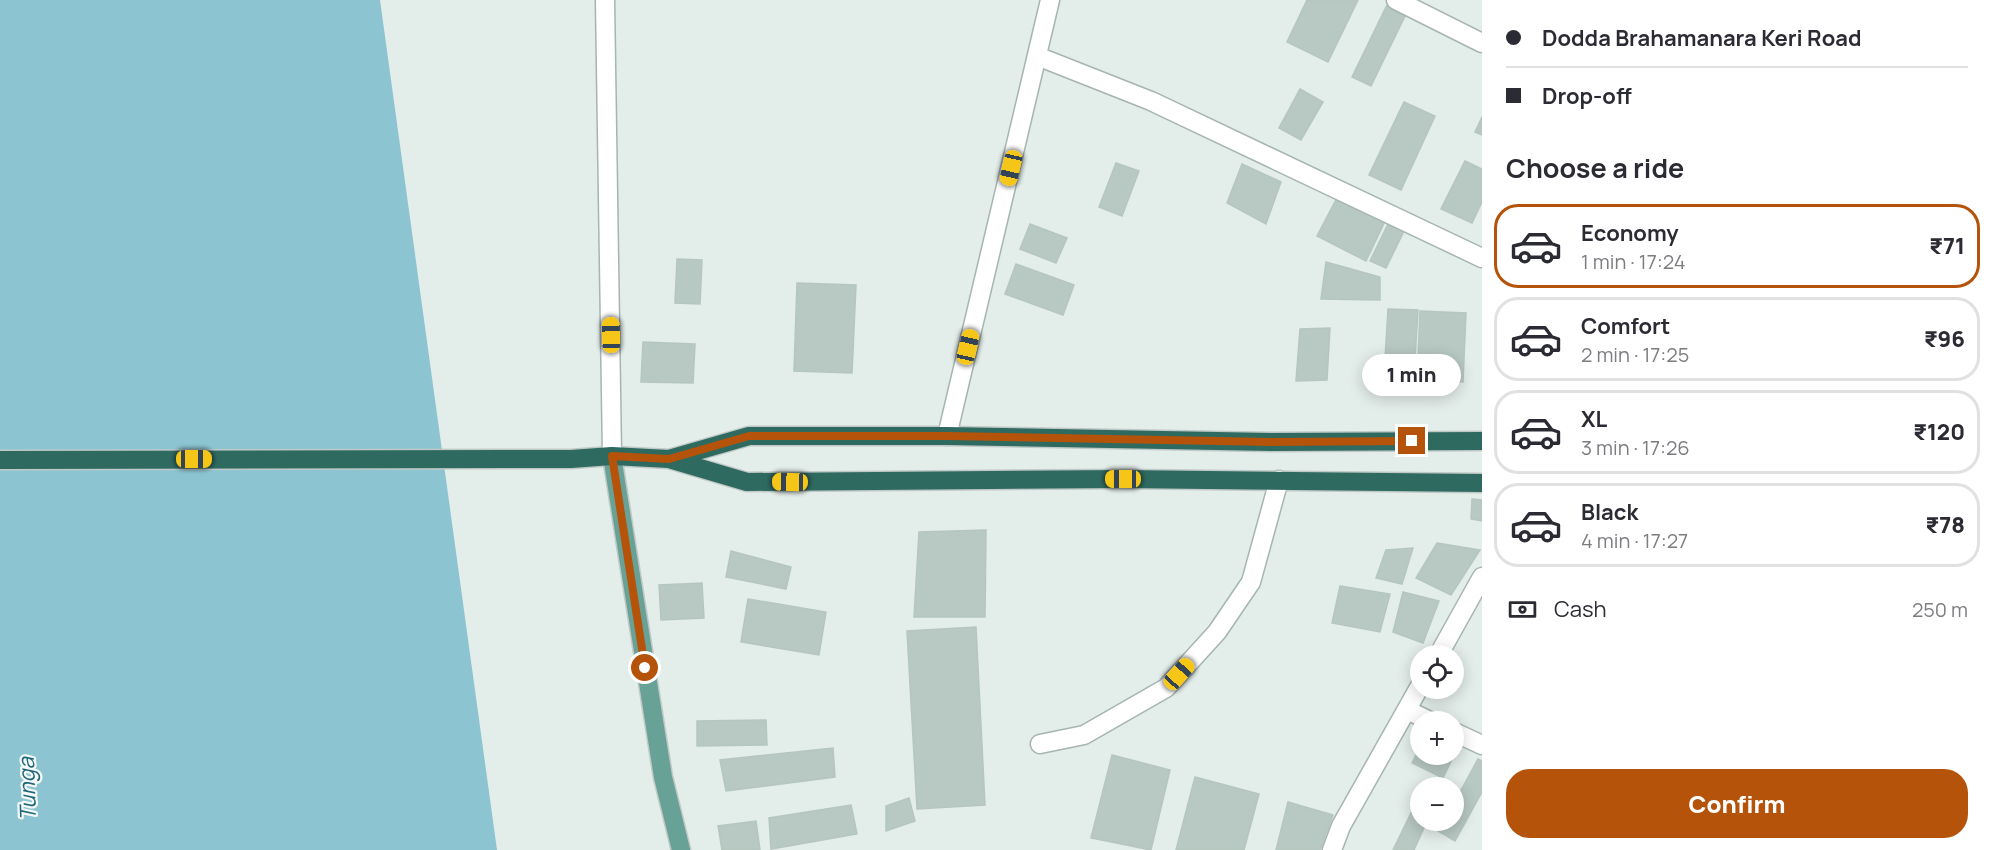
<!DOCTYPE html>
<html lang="en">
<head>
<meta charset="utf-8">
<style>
  body { margin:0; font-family:Manrope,sans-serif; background:#f2f2f3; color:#2b2b33; height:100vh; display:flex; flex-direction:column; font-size:22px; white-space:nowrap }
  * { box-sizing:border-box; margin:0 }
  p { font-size:20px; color:#7c7c81 }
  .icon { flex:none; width:33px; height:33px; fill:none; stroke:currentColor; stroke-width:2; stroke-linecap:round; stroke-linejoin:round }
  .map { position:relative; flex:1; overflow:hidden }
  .panel { display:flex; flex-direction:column; background:#fff; width:510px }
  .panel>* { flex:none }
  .banner { display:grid; align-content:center; height:132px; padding:0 24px; background:#fff }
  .controls { position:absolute; left:1410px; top:645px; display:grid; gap:12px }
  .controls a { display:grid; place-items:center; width:54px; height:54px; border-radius:50%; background:#fff; box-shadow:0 3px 15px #0003; font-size:30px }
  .end { position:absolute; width:27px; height:27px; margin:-14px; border:8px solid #b45309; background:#fff; box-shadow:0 0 0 3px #fff }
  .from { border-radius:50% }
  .bubble { position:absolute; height:42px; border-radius:21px; background:#fff; box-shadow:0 3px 15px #0003; font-size:20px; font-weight:800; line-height:42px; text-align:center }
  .car { position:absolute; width:18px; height:36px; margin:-18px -9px; border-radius:8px; box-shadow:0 0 4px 2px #0007; background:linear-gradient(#f5c518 24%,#345 0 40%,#f5c518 0 76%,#345 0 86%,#f5c518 0) }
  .banner b { display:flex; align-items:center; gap:21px; height:57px; font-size:22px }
  .banner b+b { border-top:2px solid #e1e1e2 }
  .banner i { width:15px; height:15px; background:#2b2b33 }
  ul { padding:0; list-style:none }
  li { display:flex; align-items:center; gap:18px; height:84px; margin:0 12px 9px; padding:0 12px; border:3px solid #e1e1e2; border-radius:24px }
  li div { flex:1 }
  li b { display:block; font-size:22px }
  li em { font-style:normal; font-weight:800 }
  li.active { border-color:#b45309 }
  li>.icon { width:54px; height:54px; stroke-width:1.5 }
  h2 { padding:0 24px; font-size:27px; line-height:72px }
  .pay { display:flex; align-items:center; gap:15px; height:66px; padding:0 24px; font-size:22px }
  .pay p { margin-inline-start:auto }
  .action { display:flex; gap:12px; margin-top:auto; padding:12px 24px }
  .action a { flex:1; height:69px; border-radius:24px; background:#b45309; color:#fff; font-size:24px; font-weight:800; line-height:69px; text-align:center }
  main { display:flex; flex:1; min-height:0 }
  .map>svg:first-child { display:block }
  .water { fill:#8cc4d1 }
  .building { fill:#b8c8c2; stroke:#b5c6c0; stroke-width:1.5 }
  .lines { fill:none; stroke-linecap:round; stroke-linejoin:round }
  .minor-casing { stroke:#a6b5b0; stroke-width:21 }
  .major-casing { stroke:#c1c9c7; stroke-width:21 }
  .highway-casing { stroke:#c1c9c7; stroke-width:21 }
  .minor { stroke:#fff; stroke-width:18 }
  .major { stroke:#68a296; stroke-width:18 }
  .highway { stroke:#2f6a61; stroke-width:18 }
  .route { stroke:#b45309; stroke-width:8 }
  .labels { text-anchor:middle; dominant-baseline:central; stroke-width:4.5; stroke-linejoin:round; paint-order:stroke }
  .water-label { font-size:22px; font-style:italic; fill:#1d677a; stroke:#f4f9f7 }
</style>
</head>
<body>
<main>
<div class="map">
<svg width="1482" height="850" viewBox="0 0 1482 850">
  <rect width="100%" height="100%" fill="#e3ede9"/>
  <!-- water -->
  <path class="water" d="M0 0H380L497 850H0Z"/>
  <!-- building -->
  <path class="building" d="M1307 0H1358L1328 62 1287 42Z
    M1387 5 1406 14 1371 86 1352 77Z
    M1300 89 1323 102 1301 140 1279 128Z
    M1404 102 1435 116 1401 190 1369 175Z
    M1482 117V135L1475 132Z
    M1465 161 1482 169V202L1472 223 1441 209Z
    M1116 163 1139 171 1122 216 1099 207Z
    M1242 164 1281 182 1266 224 1227 203Z
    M1339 194 1387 217 1366 261 1317 236Z
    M1390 220 1406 227 1386 268 1370 261Z
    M1030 224 1067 238 1056 263 1020 249Z
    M677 259 702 260 700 304 675 303Z
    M1326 262 1380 277V300L1321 299Z
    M1016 264 1074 285 1063 315 1005 294Z
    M797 283 856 285 852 373 794 371Z
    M1388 309 1418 310 1414 377 1384 376Z
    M1420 311 1466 313 1463 382 1417 380Z
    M1330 328 1327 380 1296 381 1300 329Z
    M643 342 695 344 693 383 641 382Z
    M1472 499 1482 500V521L1471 519Z
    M986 530 985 617H914L919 532Z
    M1437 543 1480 550 1451 595 1416 578Z
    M1413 548 1402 584 1376 578 1386 550Z
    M731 551 791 567 786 589 726 577Z
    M702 583 704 618 661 620 659 585Z
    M1340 586 1390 594 1380 632 1332 623Z
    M1403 592 1439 601 1423 643 1393 632Z
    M748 599 826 612 819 655 741 642Z
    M976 627 985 805 917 809 907 631Z
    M766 720 767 745 697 746V721Z
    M1454 735 1462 739 1443 778 1412 763 1420 747V754H1454Z
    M833 748 835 777 726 791 720 760Z
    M1112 755 1170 770 1151 850 1091 838Z
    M1478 759 1482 761V792L1455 841 1438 831 1444 820H1454V803Z
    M1195 777 1259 794 1244 850H1176Z
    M909 798 915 821 886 831V806Z
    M1288 802 1333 815 1320 850H1276Z
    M851 805 857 834 771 849 769 818Z
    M1411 813 1420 818V820L1427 821 1414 850H1393Z
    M756 821 760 850H722L718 826Z"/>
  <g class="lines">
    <!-- minor casing -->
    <g class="minor-casing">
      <path id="minor" d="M605 0 612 456
        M1396 0 1482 43
        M1037 56 1151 101 1482 258
        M947 436 1050 0
        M1438 656 1482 577
        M1407 710 1432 722
        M1454 732 1482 745
        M1040 744 1084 735 1166 688 1217 632 1251 582 1279 480
        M1332 850 1341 826 1420 686"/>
    </g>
    <!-- major casing -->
    <g class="major-casing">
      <path id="major" d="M612 456 663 777 681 850"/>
    </g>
    <!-- highway casing -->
    <g class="highway-casing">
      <path id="highway" d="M669 459 749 436H947L1271 442 1482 441
        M0 460 571 459 612 456 669 459 747 482 1123 479 1482 483"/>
    </g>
    <!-- minor -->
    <use href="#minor" class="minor"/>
    <!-- major -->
    <use href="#major" class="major"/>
    <!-- highway -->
    <use href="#highway" class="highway"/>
  </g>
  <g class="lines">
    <!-- route -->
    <path class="route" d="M645 668 612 456 669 459 749 436H947L1271 442 1412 441"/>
  </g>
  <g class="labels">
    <!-- water labels -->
    <g class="water-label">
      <text transform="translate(27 789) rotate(-92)">Tunga</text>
    </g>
  </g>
</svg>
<div class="controls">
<a><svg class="icon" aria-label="locate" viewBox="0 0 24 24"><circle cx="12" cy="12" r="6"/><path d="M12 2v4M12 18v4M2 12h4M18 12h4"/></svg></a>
<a>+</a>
<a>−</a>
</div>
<i class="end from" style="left:645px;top:668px"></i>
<i class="end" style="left:1412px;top:441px"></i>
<div class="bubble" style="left:1362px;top:354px;width:99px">1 min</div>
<i class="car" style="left:1011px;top:168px;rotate:193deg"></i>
<i class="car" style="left:611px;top:335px;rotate:359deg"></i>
<i class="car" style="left:968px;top:347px;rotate:13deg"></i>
<i class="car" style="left:194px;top:459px;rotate:90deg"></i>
<i class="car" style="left:1123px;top:479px;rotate:270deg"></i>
<i class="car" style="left:790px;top:482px;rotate:271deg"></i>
<i class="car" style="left:1179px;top:674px;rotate:42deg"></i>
</div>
<section class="panel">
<div class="banner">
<b><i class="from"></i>Dodda Brahamanara Keri Road</b>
<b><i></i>Drop-off</b>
</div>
<h2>Choose a ride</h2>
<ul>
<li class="active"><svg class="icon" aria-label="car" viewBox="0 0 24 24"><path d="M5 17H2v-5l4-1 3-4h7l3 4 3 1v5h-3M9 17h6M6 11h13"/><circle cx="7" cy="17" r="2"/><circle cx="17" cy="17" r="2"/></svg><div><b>Economy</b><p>1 min · 17:24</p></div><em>₹71</em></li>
<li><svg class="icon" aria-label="car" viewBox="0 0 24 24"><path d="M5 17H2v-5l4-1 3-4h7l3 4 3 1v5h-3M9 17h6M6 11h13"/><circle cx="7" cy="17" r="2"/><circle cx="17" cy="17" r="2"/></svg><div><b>Comfort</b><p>2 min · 17:25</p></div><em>₹96</em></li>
<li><svg class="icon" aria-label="car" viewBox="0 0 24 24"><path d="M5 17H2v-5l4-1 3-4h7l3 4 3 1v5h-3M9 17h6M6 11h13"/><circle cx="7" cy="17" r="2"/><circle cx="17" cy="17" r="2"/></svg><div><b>XL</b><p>3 min · 17:26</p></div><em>₹120</em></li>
<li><svg class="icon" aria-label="car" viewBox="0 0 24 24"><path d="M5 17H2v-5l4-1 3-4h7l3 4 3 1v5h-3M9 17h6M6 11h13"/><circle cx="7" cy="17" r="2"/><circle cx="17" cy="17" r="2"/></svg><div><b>Black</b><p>4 min · 17:27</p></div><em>₹78</em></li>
</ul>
<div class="pay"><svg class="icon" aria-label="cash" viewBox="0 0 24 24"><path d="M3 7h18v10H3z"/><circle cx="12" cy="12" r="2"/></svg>Cash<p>250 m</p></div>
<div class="action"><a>Confirm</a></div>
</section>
</main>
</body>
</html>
